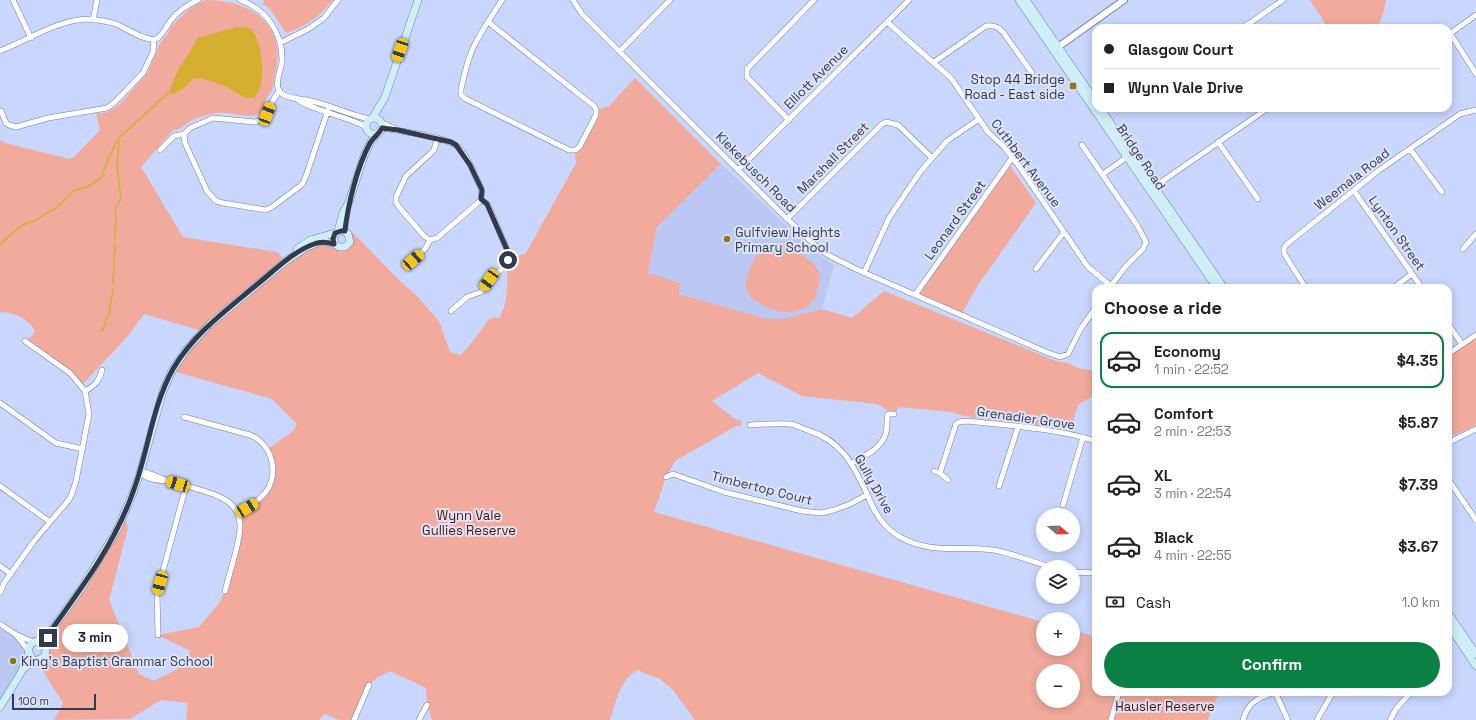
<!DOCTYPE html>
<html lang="en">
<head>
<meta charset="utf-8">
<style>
  body { margin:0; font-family:"Space Grotesk",sans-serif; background:#f2f2f2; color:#222; height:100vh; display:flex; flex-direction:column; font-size:15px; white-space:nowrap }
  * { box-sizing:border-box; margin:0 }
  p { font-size:13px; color:#767676 }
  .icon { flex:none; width:22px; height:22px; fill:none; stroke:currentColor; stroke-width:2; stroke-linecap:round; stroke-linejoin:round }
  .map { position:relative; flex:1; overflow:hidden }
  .drawer { position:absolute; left:1092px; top:284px; width:360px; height:412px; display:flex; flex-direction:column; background:#fff; border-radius:12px; box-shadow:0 2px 10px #0003 }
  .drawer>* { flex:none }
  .hud { position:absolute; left:1092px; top:24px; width:360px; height:88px; border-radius:12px; box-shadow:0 2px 10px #0003; display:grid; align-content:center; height:88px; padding:0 12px; background:#fff }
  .needle { width:26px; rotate:109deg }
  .controls { position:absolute; left:1036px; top:508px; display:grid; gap:8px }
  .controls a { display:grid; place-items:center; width:44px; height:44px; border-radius:50%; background:#fff; box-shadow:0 2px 10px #0003; font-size:20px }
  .scale { position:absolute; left:12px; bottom:10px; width:84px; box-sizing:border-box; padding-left:4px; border:2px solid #343a4d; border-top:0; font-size:11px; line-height:14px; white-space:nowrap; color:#343a4d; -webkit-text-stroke:3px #dde4f8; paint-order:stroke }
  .end { position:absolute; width:18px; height:18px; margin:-9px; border:5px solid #343a4d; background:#fff; box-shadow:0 0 0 2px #fff }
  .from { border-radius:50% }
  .bubble { position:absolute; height:28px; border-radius:14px; background:#fff; box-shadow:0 2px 10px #0003; font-size:13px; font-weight:700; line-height:28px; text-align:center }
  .car { position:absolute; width:12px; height:24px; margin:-12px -6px; border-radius:5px; box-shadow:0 0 3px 1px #0007; background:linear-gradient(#f5c518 24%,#345 0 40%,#f5c518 0 76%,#345 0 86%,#f5c518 0) }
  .hud b { display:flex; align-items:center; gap:14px; height:38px; font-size:15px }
  .hud b+b { border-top:1px solid #e0e0e0 }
  .hud i { width:10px; height:10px; background:#222 }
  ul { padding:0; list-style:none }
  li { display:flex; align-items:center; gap:12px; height:56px; margin:0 8px 6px; padding:0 4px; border:2px solid transparent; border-radius:12px }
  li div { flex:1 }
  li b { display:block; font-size:15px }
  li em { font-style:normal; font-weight:700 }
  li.active { border-color:#0b8043 }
  li>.icon { width:36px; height:36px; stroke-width:1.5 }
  h2 { padding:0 12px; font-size:18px; line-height:48px }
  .pay { display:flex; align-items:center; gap:10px; height:44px; padding:0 12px; font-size:15px }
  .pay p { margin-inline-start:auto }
  .button { display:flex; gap:8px; margin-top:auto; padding:8px 12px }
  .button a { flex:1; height:46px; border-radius:24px; background:#0b8043; color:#fff; font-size:16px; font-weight:700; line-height:46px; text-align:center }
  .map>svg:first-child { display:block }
  .built { fill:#bac8f3 }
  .green { fill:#f1aa9c; fill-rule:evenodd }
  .water { fill:#d5af30 }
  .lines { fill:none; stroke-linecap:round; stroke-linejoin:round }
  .stream { stroke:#d5af30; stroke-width:1.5 }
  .minor-casing { stroke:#707da9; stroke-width:6 }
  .tertiary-casing { stroke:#707da9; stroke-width:8 }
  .secondary-casing { stroke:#707da9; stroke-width:8 }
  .minor { stroke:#fff; stroke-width:5 }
  .tertiary { stroke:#fff; stroke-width:6 }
  .secondary { stroke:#cdeff5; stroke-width:7 }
  .route { stroke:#343a4d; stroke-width:5 }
  .poi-dot { fill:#91761b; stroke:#dde4f8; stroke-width:1.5 }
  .labels { text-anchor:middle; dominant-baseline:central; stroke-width:4; stroke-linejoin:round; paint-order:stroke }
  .street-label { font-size:13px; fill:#343a4d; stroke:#dde4f8 }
  .poi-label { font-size:13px; fill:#343a4d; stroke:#dde4f8; text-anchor:start }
  .park-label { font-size:13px; fill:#561007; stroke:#dde4f8 }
</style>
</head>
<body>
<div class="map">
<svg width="1476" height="720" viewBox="0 0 1476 720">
  <rect width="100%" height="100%" fill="#c9d6fd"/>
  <!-- built -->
  <path class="built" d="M721 164 813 251 834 265 822 309 783 319H768L679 294 648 273 657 227Z
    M0 624 15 634 29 652 0 707Z"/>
  <!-- green -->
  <path class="green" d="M205 0C234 0 268 10 276 42 280 57 275 75 272 90 271 93 268 95 267 97 264 103 263 109 260 114 245 119 231 111 216 113 207 115 197 117 189 122 182 126 183 129 173 130L141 167 183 237 277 252 286 261 314 244 345 247 349 235 352 232 400 281 416 295 439 321 450 352 461 355 473 341 489 319 494 317 499 319C509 303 507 281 507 264L508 260 526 253 576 163 574 150 596 110 609 106 635 78 721 164 657 227 648 273 680 283 679 294 768 319H783L822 309 852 318 884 291 1041 355 1056 361 1069 363 1077 368 1096 371V397H1091L1078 405 1071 428 1060 426H1043L984 419 964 416 951 412 899 407 894 414 877 404 802 396 758 373 712 401 735 419 741 421V426H736L675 461 666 477 654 512 1043 622V649H1073V630L1096 637V692H1116L1109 720H695L674 691 660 679 637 670C618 683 617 700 610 720H432L427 705 426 688 390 671 378 677 369 685 354 720H339L324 714 319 720H186L188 703 161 700 130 719 54 720 63 703 41 668 37 659H39L47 643 124 514 128 528 109 600 139 674 154 681 187 664 190 651 158 635 199 627 220 602 225 590 239 539 238 513 264 495 272 477 268 449 293 431 297 424 272 399 172 371 202 331 144 314 127 337 81 386 77 380 25 341 32 336 35 331C28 318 15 313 0 312V140L5 143 70 159 75 156 100 130 96 114 108 112 120 104 148 72 160 43 168 34 170 28 189 9ZM1043 671H1073V701H1043Z
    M264 0H333C320 16 306 27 286 33L270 9 263 4Z
    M1310 0H1386L1384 11 1377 28H1326L1324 21Z
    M1009 164 1036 203 978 285 961 315 915 295Z
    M783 245 797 251 814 264 820 274 819 284 815 299 806 308 792 312H781L766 307 751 298 745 286C749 272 754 249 771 246 775 245 779 245 783 245Z
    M1476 336V425L1448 438V356Z
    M1120 692H1219L1208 720H1111Z"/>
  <!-- water -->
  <path class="water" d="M236 27 251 28C262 41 268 85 254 98H246L225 86 201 78 193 79 184 88 173 94 169 92 179 68 188 55 198 38Z"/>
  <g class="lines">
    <!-- stream -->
    <path class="stream" d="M115 240 116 215C114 208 117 205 121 199L117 167 119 141
      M0 245 12 233 23 225 36 220 48 212 57 208 73 191 87 187 101 178 109 157 119 138 169 92
      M113 283 115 245
      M102 331 109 313 113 289"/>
    <!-- minor casing -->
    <g class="minor-casing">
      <path id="minor" d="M13 0 31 38
        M240 0C266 9 283 33 282 61 281 71 273 85 281 93 289 100 301 98 311 101 330 105 349 115 369 119
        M573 0 582 14 779 211 819 249 830 256 858 270 1046 352 1060 357 1068 354 1080 330 1096 307
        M93 20 97 0
        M488 22 594 106 596 110V115L580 146 576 150H569L466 99 461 95V89C464 76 467 61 473 48 481 31 492 16 502 0
        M887 22 951 78 988 132 1004 147 1018 165 1088 267 1111 286
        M1241 28 1250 23 1283 0
        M1450 33 1476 74
        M1448 35 1476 15
        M280 43 310 28 324 18 338 0
        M0 51C28 40 59 19 89 19 98 20 107 21 116 24 126 28 146 42 156 39 163 36 166 26 171 20 178 11 187 5 198 0
        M620 51 670 0
        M934 62 986 26C993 25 998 26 1003 32L1032 73
        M280 91C269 100 271 118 255 122L213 118 190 128 184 134 185 143 207 191 216 201 223 203 266 210 272 207 300 186 303 183 306 176 329 107
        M298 100C319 113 345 115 366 127
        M1 111 6 123 9 125 16 127 48 118 107 108 115 102 143 73 153 52 154 39
        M789 120 750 80 747 77V69L814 0
        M382 123 394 128
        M382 128C396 130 448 138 457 146 466 154 472 167 476 178 480 185 484 193 480 201L437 238 430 240 424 236 399 207 396 202V197L406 176 431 153 434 150 437 139
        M1218 142 1258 199
        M1082 145 1137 225 1146 242 1143 249 1126 266 1110 287
        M1410 149 1442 192
        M160 150 174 136 184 134
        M738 170 909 0
        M1103 174 1127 157
        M1154 187 1268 108
        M1354 191 1422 288
        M787 219 882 124 886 122 898 125 932 158
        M1463 249 1476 234
        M413 260 425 249 430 240
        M1036 269 1064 232
        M864 273 889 218 920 172 947 141 979 119
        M1306 288 1288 260 1284 253V248L1287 244 1378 171 1460 114 1476 110
        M1393 288 1412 274
        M915 295 1012 158
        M451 311 467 297 481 292 489 280 505 266 508 261V252L489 207 487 204 481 199
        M1448 324 1462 344
        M1448 354 1476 335
        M85 391C95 386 99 381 102 370
        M0 403 56 443 83 449
        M184 417 250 435C273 444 281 477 263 495 256 503 246 508 238 513
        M750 425C763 424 777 423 790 424 796 425 802 428 807 430 841 440 853 464 867 494 874 512 883 527 900 537 929 553 952 547 983 549 1006 550 1028 561 1051 567
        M1448 443 1476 429
        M852 463C864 456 879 450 885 436 888 429 886 421 888 414H894
        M934 471 940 473 948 480
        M140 473C149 481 161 480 172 482 188 487 207 490 222 498 248 511 240 536 234 558 231 569 228 580 225 591
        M140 473 146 472 166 480
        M940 473 956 424 959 422 967 421C1011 426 1054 428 1096 441
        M666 477 673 474 724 492 802 511 821 513 834 510 850 504 867 495
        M1448 479 1476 520
        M0 486 50 522
        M999 486 1018 427
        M1063 505 1083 437
        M0 566 11 574
        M1073 572 1096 573
        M0 593 4 583 34 541 67 502 71 496 76 481 89 414 85 391 70 373 25 341
        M0 624 15 634 33 642
        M158 635 157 593 186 486
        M17 636 28 650
        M1275 692 1288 720
        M354 720 369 685
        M419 720 427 705
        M1111 720 1119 692
        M1243 720C1248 702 1257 699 1274 692
        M1317 720 1333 692
        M1390 720 1396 709 1411 692"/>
    </g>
    <!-- tertiary casing -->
    <g class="tertiary-casing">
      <path id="tertiary" d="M1058 47 1124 0"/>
    </g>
    <!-- secondary casing -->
    <g class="secondary-casing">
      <path id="secondary" d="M1019 0 1217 288
        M1026 0 1096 102
        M1100 108 1224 288
        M373 117 385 97 418 0
        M366 126a8 8 0 1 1 16 0a8 8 0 1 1-16 0Z
        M338 231 343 213 349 202 364 156 370 143 378 133
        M297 249 310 240 335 233
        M1448 613 1476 654
        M1448 624 1476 666
        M38 641 52 629 81 589 117 530 133 493 140 473 163 391 172 371 186 350 210 324 286 261 305 248 319 242H327L334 244 339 247H345L350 242 348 234 344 231H338L334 236V244
        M31 656 28 650 31 644 36 641 42 643
        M22 670 31 663 42 658 45 655 47 643 51 632
        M0 707 22 671 29 653"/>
    </g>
    <!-- minor -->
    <use href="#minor" class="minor"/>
    <!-- tertiary -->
    <use href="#tertiary" class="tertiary"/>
    <!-- secondary -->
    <use href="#secondary" class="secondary"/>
  </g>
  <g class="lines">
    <!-- route -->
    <path class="route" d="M48 638 52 629C83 586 115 543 133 492 148 453 152 406 173 369 194 333 228 309 260 282 276 269 294 251 314 244 321 241 327 242 334 244L333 239 335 233 341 231H345C348 204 357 167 370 143 374 137 379 134 382 128L398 130 451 142 456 145 470 165 482 190 481 199 487 204 508 252V260"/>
  </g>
  <!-- markers -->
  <g class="poi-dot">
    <rect x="1069" y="82" width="8" height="8" rx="2"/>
    <circle cx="727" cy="239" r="4"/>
    <circle cx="13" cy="661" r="4"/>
  </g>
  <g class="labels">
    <!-- street labels -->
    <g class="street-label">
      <text transform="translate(816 77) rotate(-45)">Elliott Avenue</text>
      <text transform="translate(1141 157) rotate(56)">Bridge Road</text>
      <text transform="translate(833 158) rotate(-45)">Marshall Street</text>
      <text transform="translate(1026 163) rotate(53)">Cuthbert Avenue</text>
      <text transform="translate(756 172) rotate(45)">Kiekebusch Road</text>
      <text transform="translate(1352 179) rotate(-38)">Weemala Road</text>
      <text transform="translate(955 220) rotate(-54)">Leonard Street</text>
      <text transform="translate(1397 233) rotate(55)">Lynton Street</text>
      <text transform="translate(1026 418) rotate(8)">Grenadier Grove</text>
      <text transform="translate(874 484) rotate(61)">Gully Drive</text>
      <text transform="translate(762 488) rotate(14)">Timbertop Court</text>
    </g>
    <!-- poi labels -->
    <g class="poi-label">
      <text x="1065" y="79" text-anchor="end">Stop 44 Bridge<tspan x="1065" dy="15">Road - East side</tspan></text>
      <text x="735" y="232">Gulfview Heights<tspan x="735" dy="15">Primary School</tspan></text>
      <text x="21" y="661">King's Baptist Grammar School</text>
    </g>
    <!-- park labels -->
    <g class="park-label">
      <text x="469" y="515">Wynn Vale<tspan x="469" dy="15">Gullies Reserve</tspan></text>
      <text x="1165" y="706">Hausler Reserve</text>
    </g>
  </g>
</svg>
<div class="controls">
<a><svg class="needle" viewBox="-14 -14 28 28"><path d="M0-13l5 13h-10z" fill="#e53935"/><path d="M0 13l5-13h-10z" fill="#767676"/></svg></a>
<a><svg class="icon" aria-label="layers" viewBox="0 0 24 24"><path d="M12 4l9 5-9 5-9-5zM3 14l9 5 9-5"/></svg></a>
<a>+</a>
<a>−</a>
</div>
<div class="scale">100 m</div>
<i class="end from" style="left:508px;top:260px"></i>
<i class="end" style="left:48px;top:638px"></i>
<div class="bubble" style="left:62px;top:624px;width:66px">3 min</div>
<i class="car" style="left:400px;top:50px;rotate:199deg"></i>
<i class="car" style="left:267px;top:114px;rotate:21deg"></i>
<i class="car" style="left:413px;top:260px;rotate:49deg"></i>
<i class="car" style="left:489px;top:280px;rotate:215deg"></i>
<i class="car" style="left:178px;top:484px;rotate:287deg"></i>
<i class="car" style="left:247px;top:508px;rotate:59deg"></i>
<i class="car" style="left:160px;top:583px;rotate:195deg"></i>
<div class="hud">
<b><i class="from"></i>Glasgow Court</b>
<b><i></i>Wynn Vale Drive</b>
</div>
<section class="drawer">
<h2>Choose a ride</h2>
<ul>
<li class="active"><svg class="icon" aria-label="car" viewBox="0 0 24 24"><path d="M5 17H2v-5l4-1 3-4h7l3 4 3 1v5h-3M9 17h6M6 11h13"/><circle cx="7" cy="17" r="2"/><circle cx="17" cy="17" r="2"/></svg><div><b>Economy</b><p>1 min · 22:52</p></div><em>$4.35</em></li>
<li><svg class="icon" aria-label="car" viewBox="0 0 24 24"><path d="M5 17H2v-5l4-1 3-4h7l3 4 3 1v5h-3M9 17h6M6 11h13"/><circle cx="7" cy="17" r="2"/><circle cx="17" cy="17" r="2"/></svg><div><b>Comfort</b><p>2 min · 22:53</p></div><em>$5.87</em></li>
<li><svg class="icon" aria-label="car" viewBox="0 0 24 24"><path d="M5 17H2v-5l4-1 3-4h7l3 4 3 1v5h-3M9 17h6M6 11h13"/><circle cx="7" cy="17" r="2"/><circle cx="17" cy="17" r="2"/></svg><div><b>XL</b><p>3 min · 22:54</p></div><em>$7.39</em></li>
<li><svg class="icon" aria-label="car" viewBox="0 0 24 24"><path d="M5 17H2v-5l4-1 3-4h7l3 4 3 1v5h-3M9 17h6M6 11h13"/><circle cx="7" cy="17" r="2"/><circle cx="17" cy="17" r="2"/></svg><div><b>Black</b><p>4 min · 22:55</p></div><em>$3.67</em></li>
</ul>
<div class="pay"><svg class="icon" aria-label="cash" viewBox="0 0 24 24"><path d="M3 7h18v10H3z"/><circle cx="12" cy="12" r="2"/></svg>Cash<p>1.0 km</p></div>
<div class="button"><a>Confirm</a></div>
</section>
</div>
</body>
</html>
